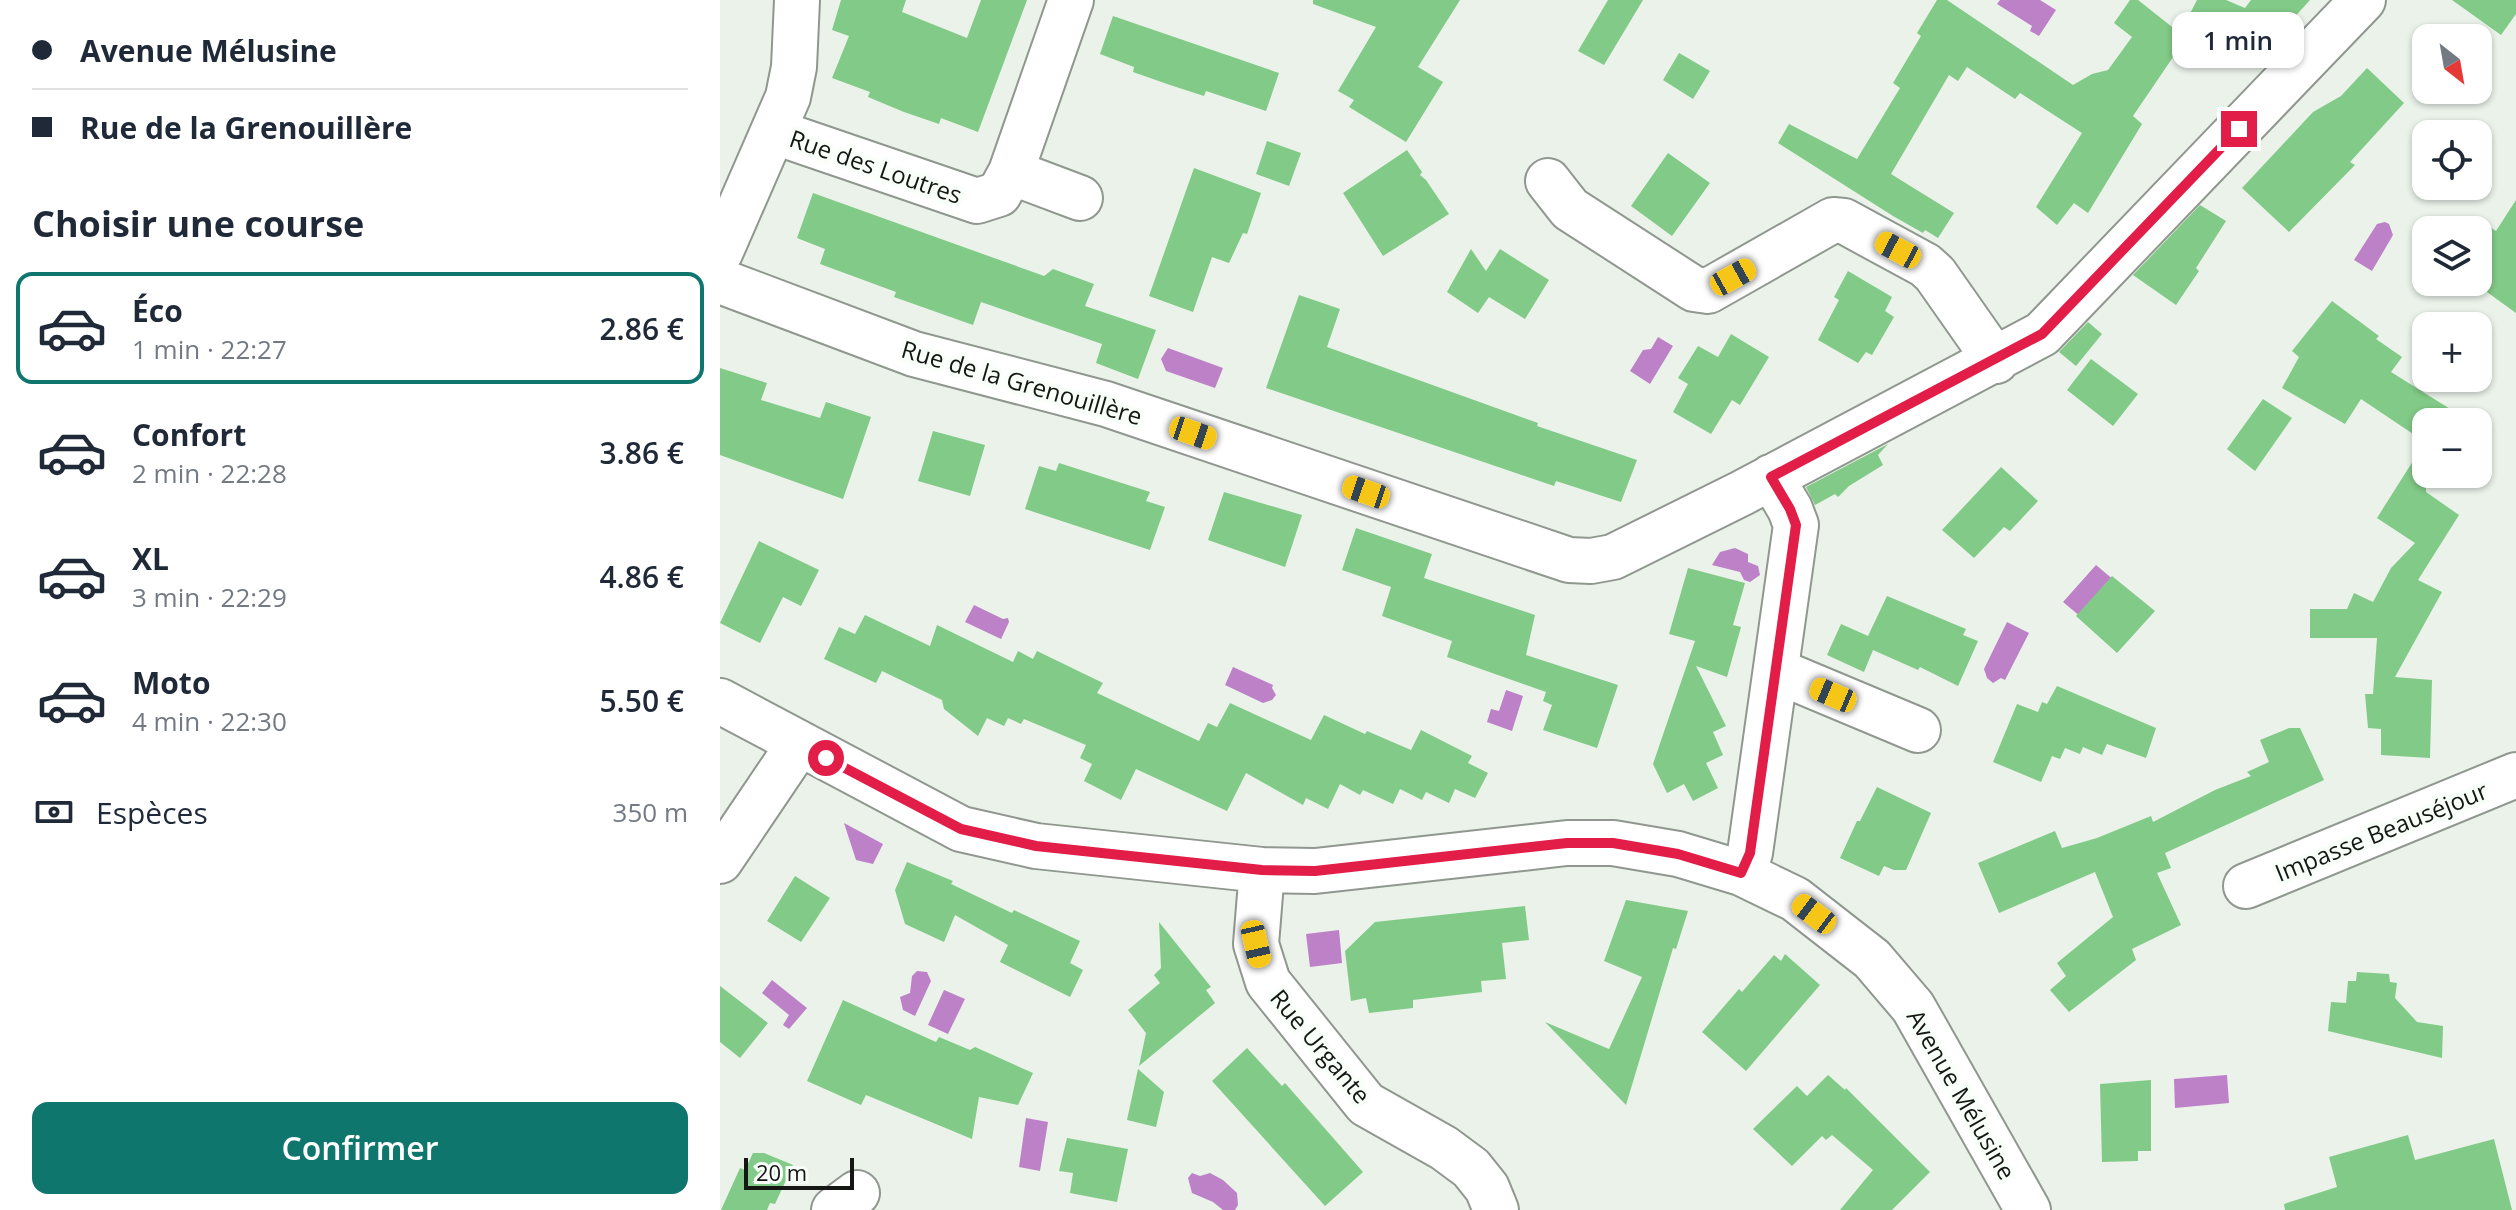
<!DOCTYPE html>
<html lang="fr">
<head>
<meta charset="utf-8">
<style>
  body { margin:0; font-family:"Open Sans",sans-serif; background:#f6f6f7; color:#1f2937; height:100vh; display:flex; flex-direction:column; font-size:30px; white-space:nowrap }
  * { box-sizing:border-box; margin:0 }
  p { font-size:26px; color:#747a83 }
  .icon { flex:none; width:44px; height:44px; fill:none; stroke:currentColor; stroke-width:2; stroke-linecap:round; stroke-linejoin:round }
  .map { position:relative; flex:1; overflow:hidden }
  .side { display:flex; flex-direction:column; background:#fff; width:720px }
  .side>* { flex:none }
  .hud { display:grid; align-content:center; height:176px; padding:0 32px; background:#fff }
  .needle { width:52px; rotate:149deg }
  .controls { position:absolute; left:1692px; top:24px; display:grid; gap:16px }
  .controls a { display:grid; place-items:center; width:80px; height:80px; border-radius:16px; background:#fff; box-shadow:0 2px 6px #0004; font-size:40px }
  .scale { position:absolute; left:24px; bottom:20px; width:110px; box-sizing:border-box; padding-left:8px; border:4px solid #151715; border-top:0; font-size:22px; line-height:28px; white-space:nowrap; color:#151715; -webkit-text-stroke:6px #f8fff9; paint-order:stroke }
  .end { position:absolute; width:36px; height:36px; margin:-18px; border:10px solid #e11d48; background:#fff; box-shadow:0 0 0 4px #fff }
  .from { border-radius:50% }
  .bubble { position:absolute; height:56px; border-radius:16px; background:#fff; box-shadow:0 2px 6px #0004; font-size:26px; font-weight:600; line-height:56px; text-align:center }
  .car { position:absolute; width:24px; height:48px; margin:-24px -12px; border-radius:10px; box-shadow:0 0 6px 2px #0007; background:linear-gradient(#f5c518 24%,#345 0 40%,#f5c518 0 76%,#345 0 86%,#f5c518 0) }
  .hud b { display:flex; align-items:center; gap:28px; height:76px; font-size:30px }
  .hud b+b { border-top:2px solid #e0e1e3 }
  .hud i { width:20px; height:20px; background:#1f2937 }
  ul { padding:0; list-style:none }
  li { display:flex; align-items:center; gap:24px; height:112px; margin:0 16px 12px; padding:0 16px; border:4px solid transparent; border-radius:16px }
  li div { flex:1 }
  li b { display:block; font-size:30px }
  li em { font-style:normal; font-weight:600 }
  li.current { border-color:#0f766e }
  li>.icon { width:72px; height:72px; stroke-width:1.5 }
  h2 { padding:0 32px; font-size:36px; line-height:96px }
  .pay { display:flex; align-items:center; gap:20px; height:88px; padding:0 32px; font-size:30px }
  .pay p { margin-inline-start:auto }
  .action { display:flex; gap:16px; margin-top:auto; padding:16px 32px }
  .action a { flex:1; height:92px; border-radius:16px; background:#0f766e; color:#fff; font-size:32px; font-weight:600; line-height:92px; text-align:center }
  main { display:flex; flex:1; min-height:0 }
  .map>svg:first-child { display:block }
  .water { fill:#bd81c7 }
  .building { fill:#82ca87 }
  .lines { fill:none; stroke-linecap:round; stroke-linejoin:round }
  .minor-casing { stroke:#8f978f; stroke-width:48 }
  .minor { stroke:#fff; stroke-width:44 }
  .route { stroke:#e11d48; stroke-width:10 }
  .labels { text-anchor:middle; dominant-baseline:central; stroke-width:8; stroke-linejoin:round; paint-order:stroke }
  .street-label { font-size:24px; fill:#151715; stroke:#f8fff9 }
</style>
</head>
<body>
<main>
<section class="side">
<div class="hud">
<b><i class="from"></i>Avenue Mélusine</b>
<b><i></i>Rue de la Grenouillère</b>
</div>
<h2>Choisir une course</h2>
<ul>
<li class="current"><svg class="icon" aria-label="car" viewBox="0 0 24 24"><path d="M5 17H2v-5l4-1 3-4h7l3 4 3 1v5h-3M9 17h6M6 11h13"/><circle cx="7" cy="17" r="2"/><circle cx="17" cy="17" r="2"/></svg><div><b>Éco</b><p>1 min · 22:27</p></div><em>2.86 €</em></li>
<li><svg class="icon" aria-label="car" viewBox="0 0 24 24"><path d="M5 17H2v-5l4-1 3-4h7l3 4 3 1v5h-3M9 17h6M6 11h13"/><circle cx="7" cy="17" r="2"/><circle cx="17" cy="17" r="2"/></svg><div><b>Confort</b><p>2 min · 22:28</p></div><em>3.86 €</em></li>
<li><svg class="icon" aria-label="car" viewBox="0 0 24 24"><path d="M5 17H2v-5l4-1 3-4h7l3 4 3 1v5h-3M9 17h6M6 11h13"/><circle cx="7" cy="17" r="2"/><circle cx="17" cy="17" r="2"/></svg><div><b>XL</b><p>3 min · 22:29</p></div><em>4.86 €</em></li>
<li><svg class="icon" aria-label="car" viewBox="0 0 24 24"><path d="M5 17H2v-5l4-1 3-4h7l3 4 3 1v5h-3M9 17h6M6 11h13"/><circle cx="7" cy="17" r="2"/><circle cx="17" cy="17" r="2"/></svg><div><b>Moto</b><p>4 min · 22:30</p></div><em>5.50 €</em></li>
</ul>
<div class="pay"><svg class="icon" aria-label="cash" viewBox="0 0 24 24"><path d="M3 7h18v10H3z"/><circle cx="12" cy="12" r="2"/></svg>Espèces<p>350 m</p></div>
<div class="action"><a>Confirmer</a></div>
</section>
<div class="map">
<svg width="1796" height="1210" viewBox="0 0 1796 1210">
  <rect width="100%" height="100%" fill="#eaf2ea"/>
  <!-- water -->
  <path class="water" d="M1280 0H1320L1336 10 1319 36 1310 31 1312 26 1277 4Z
    M1665 222 1669 224 1673 235 1652 271 1634 260 1657 224Z
    M938 337 953 346 930 384 910 371 923 350 931 349Z
    M448 348 503 368 495 388 446 371 441 359Z
    M1015 548 1028 554V562L1038 566 1040 575 1030 582 1024 580 1020 572 992 565 1000 552Z
    M1376 565 1395 581 1361 617 1343 602Z
    M254 605 283 619 288 618 289 622 281 639 245 622Z
    M1287 622 1309 633 1285 680 1281 678 1273 683 1267 678 1264 669Z
    M513 667 553 685 552 688 556 695 552 700 543 703 505 685Z
    M786 690 803 696 792 731 767 722 771 709 779 711Z
    M124 823 163 844 153 864 136 860Z
    M619 930 622 963 590 967 586 934Z
    M197 971 207 972 211 981 195 1016 183 1010 180 997 190 993 192 976Z
    M52 980 87 1008 69 1029 63 1025 69 1015 42 993Z
    M224 990 245 999 228 1034 208 1025Z
    M1507 1075 1509 1103 1455 1108 1454 1079Z
    M306 1118 328 1122 320 1171 299 1167Z
    M472 1173 480 1176 490 1173 503 1180 517 1193 518 1205 515 1210H503L493 1202 472 1193 468 1178Z"/>
  <!-- building -->
  <path class="building" d="M121 0H186L182 12 247 38 261 0H307L258 132 221 118 219 124 184 112 148 97 150 92 112 78 129 36 112 30Z
    M593 0H740L698 67 723 82 686 142 629 107 634 100 618 91 656 27 593 4Z
    M888 0H923L884 65 858 51Z
    M1217 0H1227L1353 85 1372 74 1388 70 1412 37 1394 23 1410 0H1418L1466 38 1413 116 1422 124 1368 213 1354 203 1337 225 1316 207 1362 133 1300 93 1295 99 1247 67 1238 81 1229 75 1171 174 1234 213 1218 238 1205 230 1203 233 1173 216 1058 143 1069 124 1137 159 1180 88 1173 83 1201 36 1197 33Z
    M1477 0H1506L1525 8 1531 0H1590L1534 62 1508 40 1495 57 1461 31Z
    M1732 0H1796V14L1781 35Z
    M393 16 559 73 546 111 486 91 484 96 450 85 413 72 414 67 380 54Z
    M959 53 990 71 973 99 943 80Z
    M1647 68 1684 103 1630 162 1635 165 1569 232 1522 188 1593 112 1621 96Z
    M547 141 581 153 569 186 536 174Z
    M687 150 702 172 700 175 706 180 729 214 663 256 623 193Z
    M948 153 990 183 952 236 911 206Z
    M474 168 541 193 527 234 523 233 509 263 492 257 473 312 429 296Z
    M93 193 313 272 324 276 333 269 374 284 365 306 436 330 418 379 376 363 382 344 261 302 253 325 174 297 176 292 100 264 105 249 77 238Z
    M1796 200V313L1753 282H1758V230H1755L1761 221 1776 231Z
    M1480 205 1506 221 1476 268 1479 271 1456 305 1413 275Z
    M751 249 766 271 780 249 829 280 805 319 769 297 758 313 727 292Z
    M1128 271 1172 297 1165 311 1174 317 1152 355 1146 352 1138 363 1098 340 1119 300 1114 297Z
    M579 295 620 309 607 347 818 423 817 426 917 460 901 502 836 481 834 486 546 388Z
    M1612 301 1659 336 1656 339 1682 357 1671 372 1751 422H1706V492L1739 515 1698 580 1722 592 1675 677 1712 680 1710 758 1661 755V729L1648 728 1645 694H1653L1657 638H1590V609H1627L1634 593 1653 602 1671 568 1695 543 1657 518 1705 442 1641 399 1625 424 1562 388 1579 357 1572 351Z
    M1368 322 1382 334 1356 366 1339 352Z
    M1011 334 1049 357 1020 405 1012 400 991 434 953 412 968 384 958 378 978 346 998 357Z
    M1371 359 1418 394 1393 426 1347 390Z
    M0 368 47 383 41 400 100 418 106 402 151 417 123 499 0 455Z
    M1543 399 1572 418 1535 471 1507 449Z
    M213 431 265 445 250 496 198 481Z
    M1168 444 1158 455 1163 465 1129 486 1118 497 1115 494 1095 505 1086 487Z
    M339 463 430 492 426 501 445 507 430 550 305 509 319 466 336 471Z
    M1281 467 1318 501 1290 531 1284 527 1254 558 1222 530Z
    M504 492 582 515 565 567 488 540Z
    M636 528 712 554 704 578 815 615 806 655 898 685 877 748 823 730 832 705 823 701 826 692 727 657 732 641 662 616 671 587 622 570Z
    M39 541 99 570 81 606 63 597 40 643 0 623Z
    M968 568 1025 583 1013 625 1021 627 1007 677 976 666 1006 726 993 732 1003 755 986 763 998 788 973 801 964 784 947 793 933 764 975 641 949 634Z
    M1392 576 1435 611 1397 653 1356 616Z
    M1167 596 1246 629 1243 635 1258 641 1238 686 1200 667 1198 670 1153 650 1144 672 1107 655 1121 624 1148 636Z
    M145 615 210 646 217 625 293 662 298 651 313 659 317 651 383 683 377 693 479 741 488 723 497 727 510 703 591 740 604 715 645 734 647 731 691 750 701 730 752 756 748 763 768 773 755 798 735 789 729 803 706 792 702 800 680 789 673 804 643 790 640 795 620 784 608 809 586 798 583 805 526 773 507 811 416 769 401 800 364 781 372 764 360 758 366 745 304 719 301 724 288 718 284 726 267 718 258 736 224 709 222 700 162 671 156 683 104 659 119 627 135 634Z
    M1337 686 1436 728 1426 758 1387 744 1382 755 1363 747 1360 754 1345 748 1340 759 1332 756 1321 782 1273 762 1297 704 1318 712 1322 702 1327 704Z
    M1569 728H1580L1604 780 1445 853 1451 868 1437 873 1461 925 1412 949 1416 960 1349 1012 1330 990 1346 976 1337 963 1393 917 1375 872 1279 913 1258 863 1335 831 1342 848 1377 838 1431 816 1433 822 1495 790 1531 776 1527 772 1549 762 1540 740Z
    M1157 787 1211 813 1186 870H1174L1164 866 1159 876 1120 858 1137 821H1140Z
    M187 862 233 881 231 884 292 913 294 910 360 941 350 963 363 970 350 997 280 962 288 945 235 915 224 942 185 924 175 890Z
    M75 876 110 898 81 942 47 921Z
    M906 900 968 911 956 949 953 948 906 1105 825 1022 889 1049 922 977 884 961Z
    M805 906 809 940 782 943 786 979 761 981 762 992 693 1000V1008L649 1013 646 998 631 1001 625 951 655 922Z
    M439 922 491 987 486 990 495 1003 419 1066 426 1033 408 1010 440 983 434 975 441 968Z
    M1065 954 1100 985 1026 1071 982 1032 1019 989 1022 992 1054 955 1061 961Z
    M1637 972 1669 974 1670 982 1677 983 1675 998 1697 1022 1723 1026 1722 1058 1608 1031 1611 1002 1626 1003 1628 981H1636Z
    M0 986 48 1023 20 1058 0 1042Z
    M123 1000 216 1042 219 1037 250 1050 255 1047 313 1073 298 1105 259 1097 252 1139 146 1095 141 1105 87 1081Z
    M527 1048 562 1086 565 1083 643 1172 605 1206 492 1081Z
    M418 1069 444 1092 436 1127 407 1120Z
    M1108 1075 1125 1090 1126 1088 1210 1172 1172 1210H1120L1153 1170 1112 1135 1106 1140 1102 1136 1072 1166 1033 1129 1077 1086 1087 1096Z
    M1431 1080V1151H1418V1161L1382 1162 1380 1084Z
    M1688 1135 1695 1160 1774 1139 1792 1210H1565L1564 1204 1617 1187 1609 1157Z
    M347 1138 408 1149 397 1202 350 1193 353 1173 339 1171Z
    M33 1153H44L73 1165 55 1204 50 1203 47 1210H1L20 1168 25 1170Z"/>
  <g class="lines">
    <!-- minor casing -->
    <g class="minor-casing">
      <path id="minor" d="M55 132 257 201 279 194 291 172 360 198
        M291 172 351 0
        M828 181 850 209 974 289 988 291 1113 220 1124 221 1205 265 1215 274 1276 361
        M0 253 68 97 74 67 77 0
        M0 281 194 354 386 404 849 560 871 561 893 557 1022 493 1322 334 1643 0
        M1057 671 1198 730
        M0 701 241 829 316 846 542 870 595 871 847 843H893L958 854 1021 873 1075 899 1152 959 1193 1007 1308 1210
        M0 861 79 744
        M542 870 536 944 548 982 646 1104 724 1148 751 1168 767 1188 776 1210
        M1021 873 1030 853 1076 525 1070 509 1051 477
        M1526 886 1796 775
        M114 1210 137 1193"/>
    </g>
    <!-- minor -->
    <use href="#minor" class="minor"/>
  </g>
  <g class="lines">
    <!-- route -->
    <path class="route" d="M106 758 241 829 316 846 542 870 595 871 847 843H893L958 854 1021 873 1030 853 1076 525 1070 509 1051 477 1322 334 1519 129"/>
  </g>
  <g class="labels">
    <!-- street labels -->
    <g class="street-label">
      <text transform="translate(156 166) rotate(19)">Rue des Loutres</text>
      <text transform="translate(302 382) rotate(16)">Rue de la Grenouillère</text>
      <text transform="translate(1661 831) rotate(-22)">Impasse Beauséjour</text>
      <text transform="translate(601 1046) rotate(50)">Rue Urgante</text>
      <text transform="translate(1242 1094) rotate(60)">Avenue Mélusine</text>
    </g>
  </g>
</svg>
<div class="controls">
<a><svg class="needle" viewBox="-14 -14 28 28"><path d="M0-13l5 13h-10z" fill="#e53935"/><path d="M0 13l5-13h-10z" fill="#747a83"/></svg></a>
<a><svg class="icon" aria-label="locate" viewBox="0 0 24 24"><circle cx="12" cy="12" r="6"/><path d="M12 2v4M12 18v4M2 12h4M18 12h4"/></svg></a>
<a><svg class="icon" aria-label="layers" viewBox="0 0 24 24"><path d="M12 4l9 5-9 5-9-5zM3 14l9 5 9-5"/></svg></a>
<a>+</a>
<a>−</a>
</div>
<div class="scale">20 m</div>
<i class="end from" style="left:106px;top:758px"></i>
<i class="end" style="left:1519px;top:129px"></i>
<div class="bubble" style="left:1452px;top:12px;width:132px">1 min</div>
<i class="car" style="left:1178px;top:250px;rotate:298deg"></i>
<i class="car" style="left:1013px;top:277px;rotate:61deg"></i>
<i class="car" style="left:473px;top:433px;rotate:109deg"></i>
<i class="car" style="left:646px;top:492px;rotate:289deg"></i>
<i class="car" style="left:1113px;top:695px;rotate:293deg"></i>
<i class="car" style="left:1094px;top:914px;rotate:307deg"></i>
<i class="car" style="left:536px;top:944px;rotate:167deg"></i>
</div>
</main>
</body>
</html>
